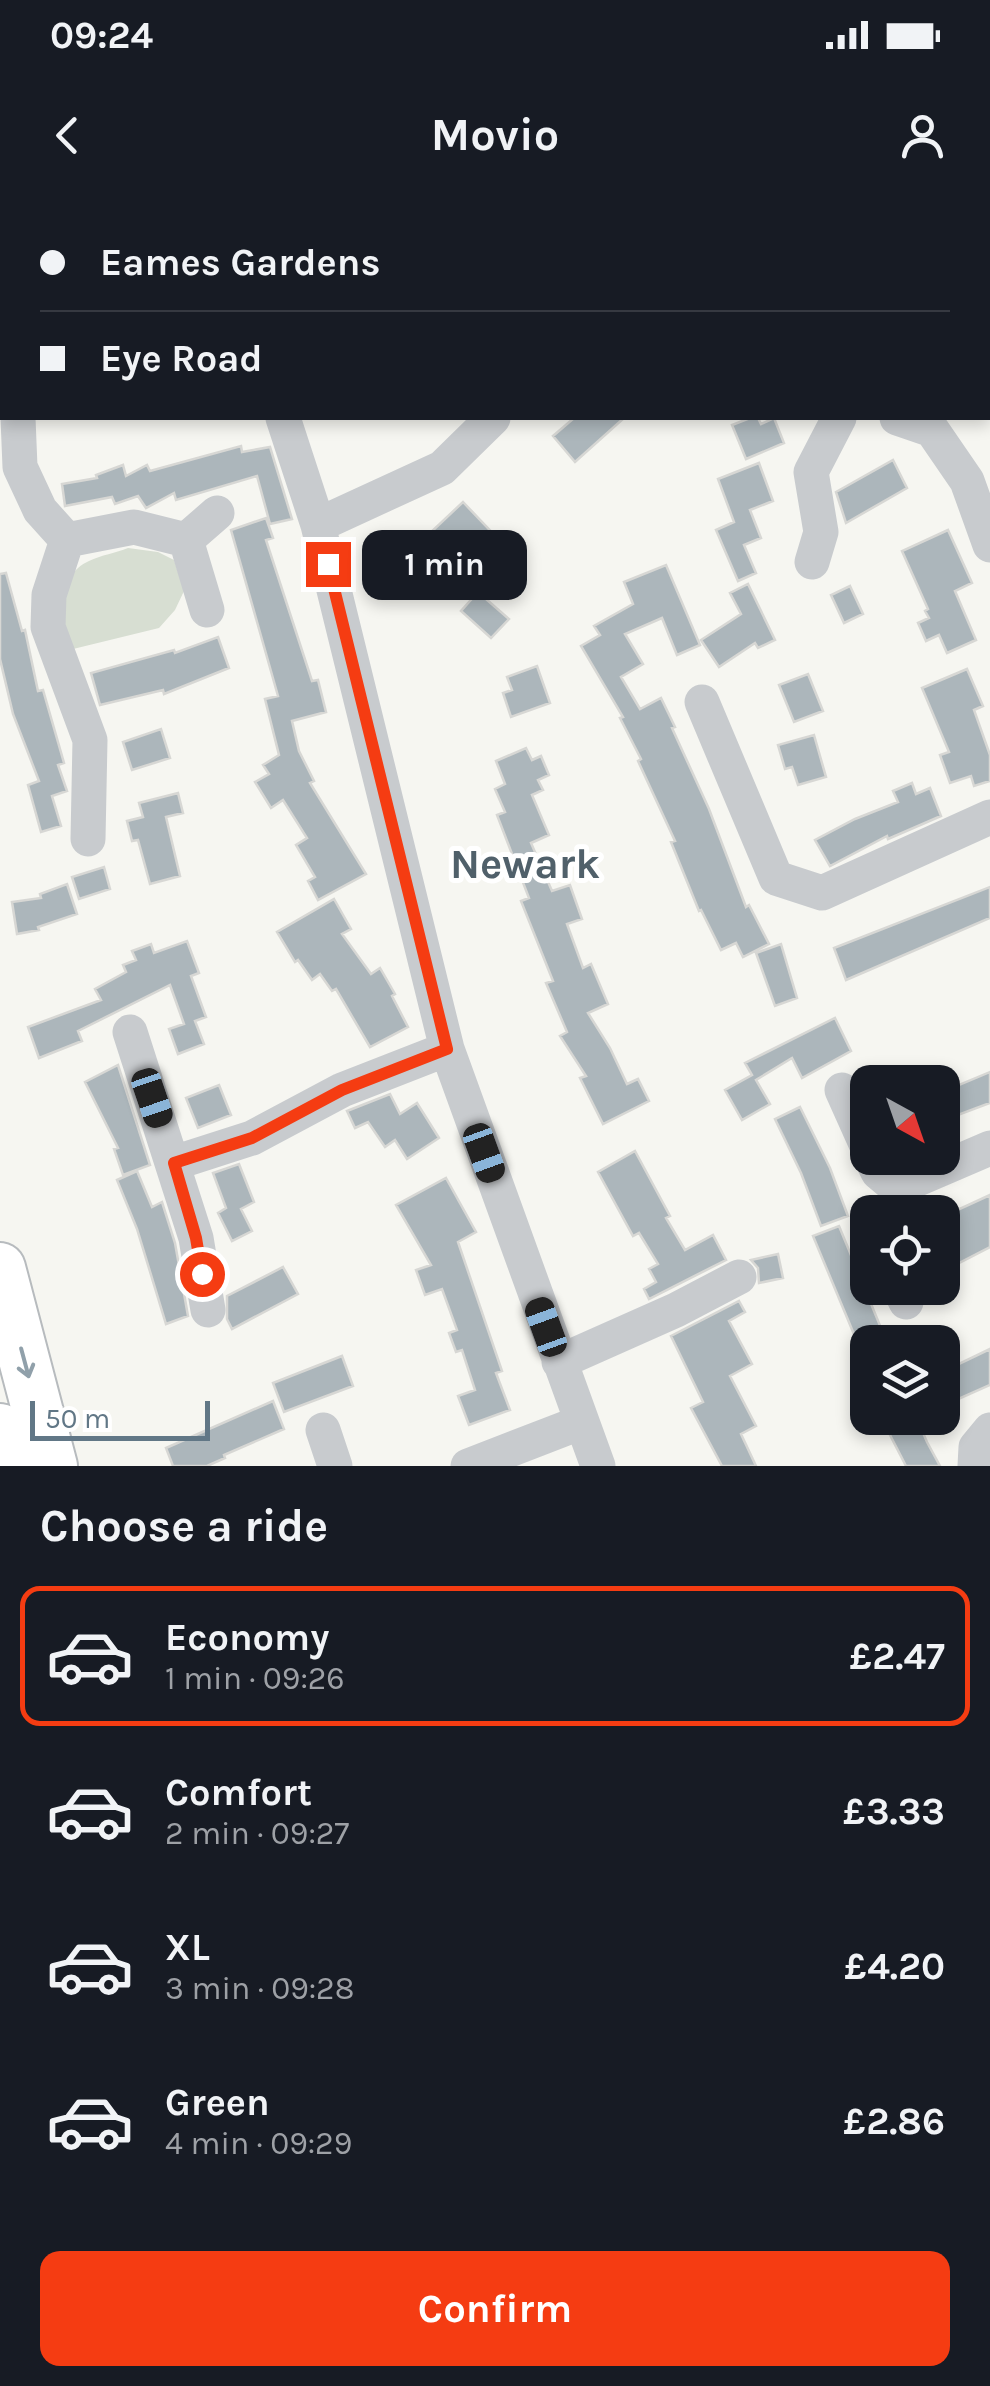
<!DOCTYPE html>
<html lang="en">
<head>
<meta charset="utf-8">
<style>
  body { margin:0; font-family:Karla,sans-serif; background:#20242c; color:#f1f3f6; height:100vh; display:flex; flex-direction:column; font-size:38px; white-space:nowrap }
  * { box-sizing:border-box; margin:0 }
  p { font-size:32px; color:#9ea1a6 }
  .icon { flex:none; width:55px; height:55px; fill:none; stroke:currentColor; stroke-width:2; stroke-linecap:round; stroke-linejoin:round }
  .map { position:relative; height:1266px; overflow:hidden }
  .side { display:flex; flex-direction:column; background:#171b24; flex:1 }
  .side>* { flex:none }
  .hud { position:absolute; left:0px; top:0px; width:990px; height:220px; box-shadow:0 5px 15px #0003; display:grid; align-content:center; height:220px; padding:0 40px; background:#171b24 }
  .needle { width:65px; rotate:140deg }
  .controls { position:absolute; left:850px; top:865px; display:grid; gap:20px }
  .controls a { display:grid; place-items:center; width:110px; height:110px; border-radius:20px; background:#171b24; box-shadow:0 5px 15px #0003; font-size:50px }
  .scale { position:absolute; left:30px; bottom:25px; width:180px; box-sizing:border-box; padding-left:10px; border:5px solid #617786; border-top:0; font-size:28px; line-height:35px; white-space:nowrap; color:#617786; -webkit-text-stroke:8px #fff; paint-order:stroke }
  .end { position:absolute; width:45px; height:45px; margin:-22px; border:12px solid #f53c12; background:#fff; box-shadow:0 0 0 5px #fff }
  .from { border-radius:50% }
  .bubble { position:absolute; height:70px; border-radius:20px; background:#171b24; box-shadow:0 5px 15px #0003; font-size:32px; font-weight:700; line-height:70px; text-align:center }
  .car { position:absolute; width:30px; height:60px; margin:-30px -15px; border-radius:12px; box-shadow:0 0 8px 2px #0007; background:linear-gradient(#222 24%,#8ab4d8 0 40%,#222 0 76%,#8ab4d8 0 86%,#222 0) }
  .hud b { display:flex; align-items:center; gap:35px; height:95px; font-size:38px }
  .hud b+b { border-top:2px solid #363941 }
  .hud i { width:25px; height:25px; background:#f1f3f6 }
  ul { padding:0; list-style:none }
  li { display:flex; align-items:center; gap:30px; height:140px; margin:0 20px 15px; padding:0 20px; border:5px solid transparent; border-radius:20px }
  li div { flex:1 }
  li b { display:block; font-size:38px }
  li em { font-style:normal; font-weight:700 }
  li.on { border-color:#f53c12 }
  li>.icon { width:90px; height:90px; stroke-width:1.5 }
  h2 { padding:0 40px; font-size:45px; line-height:120px }
  .primary-button { display:flex; gap:20px; margin-top:auto; padding:20px 40px }
  .primary-button a { flex:1; height:115px; border-radius:20px; background:#f53c12; color:#fff; font-size:40px; font-weight:700; line-height:115px; text-align:center }
  .status { display:flex; justify-content:space-between; align-items:center; height:70px; padding:0 50px; background:#171b24; direction:ltr }
  .status svg { height:28px; fill:currentColor }
  header { display:flex; justify-content:space-between; align-items:center; height:130px; padding:0 40px; background:#171b24; font-size:45px; font-weight:700 }
  .map>svg:first-child { display:block }
  .green { fill:#d7ded2 }
  .building { fill:#acb6bb; stroke:#d7d7d4; stroke-width:2.5 }
  .lines { fill:none; stroke-linecap:round; stroke-linejoin:round }
  .highway-casing { stroke:#b7bbbe; stroke-width:54 }
  .path { stroke:#bec1c3; stroke-width:4; stroke-dasharray:5 5; stroke-linecap:butt }
  .minor { stroke:#c8cbce; stroke-width:35 }
  .highway { stroke:#fff; stroke-width:50 }
  .oneway { stroke:#90a0aa }
  .route { stroke:#f53c12; stroke-width:12 }
  .labels { text-anchor:middle; dominant-baseline:central; stroke-width:10; stroke-linejoin:round; paint-order:stroke }
  .district-label { font-size:42px; font-weight:bold; fill:#50606a; stroke:#fff }
</style>
</head>
<body>
<div class="status"><b>09:24</b><svg viewBox="0 0 49 12"><path d="M0 12V9h3v3zM5 12V6h3v6zM10 12V3h3v9zM15 12V0h3v12zM26 1h20v11H26zM47 4h2v5h-2z"/></svg></div>
<header><svg class="icon" aria-label="back" viewBox="0 0 24 24"><path d="M15 5l-7 7 7 7"/></svg>Movio<svg class="icon" aria-label="person" viewBox="0 0 24 24"><circle cx="12" cy="8" r="4"/><path d="M4 21q1-7 8-7t8 7"/></svg></header>
<div class="map">
<svg width="990" height="1266" viewBox="0 0 990 1266">
  <rect width="100%" height="100%" fill="#f6f6f1"/>
  <!-- green -->
  <path class="green" d="M128 348 158 352 174 360 184 391 175 410 159 428 69 450C61 423 56 375 89 361 101 355 116 353 128 348Z"/>
  <!-- building -->
  <path class="building" d="M574 218H624L575 262 553 236Z
    M750 218H758L761 224 774 218 784 243 746 259 732 225Z
    M241 246 242 252 270 247 292 319 270 324 257 276 176 300 174 293 146 308 138 296 115 304 112 297 65 306 62 284 97 278 96 275 123 265 126 276 147 265 150 271Z
    M893 260 907 288 846 323 836 292Z
    M759 263 773 301 750 310 761 338 744 345 756 373 738 381 716 330 734 322 718 279Z
    M463 302 502 343 468 375 429 334Z
    M266 318 273 338 266 340 312 481 318 480 326 512 292 521 299 551 314 581 310 583 366 674 318 700 308 681 315 677 296 645 307 638 283 600 271 608 255 582 269 574 263 565 279 555 265 499 278 496 231 330Z
    M948 330 972 383 955 391 976 440 947 453 939 435 926 441 918 423 929 418 925 411 928 409 902 351Z
    M666 365 700 445 677 455 662 418 625 434 643 464 621 477 640 509 661 498 675 527 672 528 709 609 746 707 749 705 769 744 743 757 736 743 721 750 701 710 699 711 671 642 675 641 638 561 641 559 620 518 623 517 581 446 600 435 594 426 633 404 624 382Z
    M6 373 22 431 25 430 38 491 43 490 64 563 58 565 67 591 52 596 61 626 41 632 28 585 39 581 13 514 0 459V374Z
    M748 384 775 440 758 448 755 443 719 467 701 440 741 414 730 393Z
    M850 386 863 414 844 423 831 395Z
    M478 392 509 419 491 438 461 411Z
    M218 437 229 468 164 494 163 490 100 505 91 473 174 450 175 453Z
    M537 466 550 503 511 517 503 493 512 490 507 477Z
    M967 469 983 506 974 510 990 555V581L974 586 971 576 950 583 940 555 949 552 922 488Z
    M808 474 823 511 794 522 779 485Z
    M161 529 170 558 132 570 123 542Z
    M814 535 826 577 798 585 792 567 785 569 778 545Z
    M526 548 532 560 541 556 549 575 538 580 543 590 532 595 549 635 531 643 552 691 570 685 582 719 567 724 583 768 591 764 608 804 588 813 610 848 627 884 638 879 649 901 603 924 580 878 586 876 560 836 567 832 546 783 553 781 521 701 529 698 497 615 505 612 495 589 505 584 496 561Z
    M912 583 916 594 930 588 941 616 888 639 887 636 830 666 815 640 855 619 898 602 893 591Z
    M178 593 183 613 166 617 180 676 150 684 138 640 132 641 127 621 143 617 139 603Z
    M104 667 110 689 79 699 72 677Z
    M67 684 77 714 38 727 39 730 17 734 12 702 41 698 40 694Z
    M990 687V718L846 780 834 748Z
    M334 699 351 729 342 734 371 774 380 768 395 794 392 796 408 827 370 847 336 789 332 791 320 774 312 780 298 760 295 762 277 732Z
    M187 741 199 773 191 776 206 817 195 821 204 844 178 854 169 829 184 824 170 785 78 831 82 841 39 858 28 827 101 800 95 789 126 772 123 765 136 760 132 751 151 744 154 753Z
    M781 744 797 798 775 806 756 753Z
    M835 818 851 851 802 878 792 858 756 880 770 904 742 920 725 890 752 875 745 863Z
    M118 865 150 965 123 975 114 949 118 948 85 882Z
    M990 872V903L942 921V892Z
    M219 885 231 915 198 928 186 898Z
    M390 894 400 914 417 903 439 938 407 959 395 940 385 947 368 922 355 928 347 911Z
    M800 907 830 968 848 1016 821 1026 801 973 775 919Z
    M635 951 670 1016 666 1018 685 1050 713 1035 726 1060 649 1099 644 1089 656 1082 649 1069 658 1064 639 1033 633 1036 598 972Z
    M239 964 254 1002 241 1009 252 1031 232 1041 218 1013 226 1008 213 973Z
    M137 971 152 1007 162 1002 175 1043 188 1116 166 1124 137 1029 117 980Z
    M446 978 476 1032 458 1042 502 1171 496 1173 510 1210 469 1225 458 1196 475 1190 462 1150 456 1152 449 1133 457 1130 442 1089 425 1095 416 1070 431 1065 396 1005Z
    M990 995V1047L959 1063 952 1050 942 1054V1017Z
    M839 1026 881 1128 856 1139 813 1036Z
    M778 1054 783 1078 759 1083 758 1068 751 1060Z
    M283 1067 298 1094 232 1129 227 1119V1096Z
    M739 1101 745 1112 729 1121 752 1164 730 1176 756 1226 741 1234 756 1266H722L691 1208 703 1202 671 1136Z
    M990 1149V1185L954 1201 942 1185V1172Z
    M342 1156 353 1186 284 1212 273 1183Z
    M273 1201 284 1229 224 1255 225 1258 207 1266H173L166 1248Z
    M917 1219 927 1242 940 1266H906L889 1233Z"/>
  <g class="lines">
    <!-- highway casing -->
    <g class="highway-casing">
      <path id="highway" d="M0 1068 52 1266
        M0 1229 10 1266"/>
    </g>
    <!-- path -->
    <path class="path" d="M905 1129 911 1142
      M942 1201 953 1226"/>
    <!-- minor -->
    <path class="minor" d="M200 0 201 2
      M695 0 696 2
      M432 2 434 0
      M0 76 2 87
      M18 218 20 267 40 310 67 340 134 327 186 340 207 410
      M283 218 318 325 447 849 598 1266
      M897 218 932 230 967 281 990 345
      M318 325 442 268 493 218
      M67 340 49 395 48 427 90 540 88 639
      M186 340 217 313
      M812 362 821 332 811 272 839 218
      M702 502 776 678 822 693 990 617
      M130 832 196 1038 208 1110
      M842 890 868 948
      M871 958 878 972 897 988 990 948
      M174 963 252 938 342 890 447 849
      M899 1088 906 1102
      M559 1162 676 1110 739 1077
      M323 1230 335 1266
      M468 1266 582 1222
      M975 1266 976 1247 990 1230"/>
    <!-- highway -->
    <use href="#highway" class="highway"/>
  </g>
  <!-- one-way arrows -->
  <defs><path id="oneway-shaft" d="M-6 0H5M1.5-3L5.5 0L1.5 3" fill="none" stroke-width="1.6" stroke-linecap="round" stroke-linejoin="round" transform="scale(2.5)"/></defs>
  <use class="oneway" href="#oneway-shaft" transform="translate(25 1163) rotate(75)"/>
  <g class="lines">
    <!-- route -->
    <path class="route" d="M202 1074 196 1038 174 963 252 938 342 890 447 849 328 364"/>
  </g>
  <g class="labels">
    <!-- district labels -->
    <g class="district-label">
      <text x="525" y="664">Newark</text>
    </g>
  </g>
</svg>
<div class="controls">
<a><svg class="needle" viewBox="-14 -14 28 28"><path d="M0-13l5 13h-10z" fill="#e53935"/><path d="M0 13l5-13h-10z" fill="#9ea1a6"/></svg></a>
<a><svg class="icon" aria-label="locate" viewBox="0 0 24 24"><circle cx="12" cy="12" r="6"/><path d="M12 2v4M12 18v4M2 12h4M18 12h4"/></svg></a>
<a><svg class="icon" aria-label="layers" viewBox="0 0 24 24"><path d="M12 4l9 5-9 5-9-5zM3 14l9 5 9-5"/></svg></a>
</div>
<div class="scale">50 m</div>
<i class="end from" style="left:202px;top:1074px"></i>
<i class="end" style="left:328px;top:364px"></i>
<div class="bubble" style="left:362px;top:330px;width:165px">1 min</div>
<i class="car" style="left:152px;top:898px;rotate:161deg"></i>
<i class="car" style="left:484px;top:953px;rotate:160deg"></i>
<i class="car" style="left:546px;top:1127px;rotate:340deg"></i>
<div class="hud">
<b><i class="from"></i>Eames Gardens</b>
<b><i></i>Eye Road</b>
</div>
</div>
<section class="side">
<h2>Choose a ride</h2>
<ul>
<li class="on"><svg class="icon" aria-label="car" viewBox="0 0 24 24"><path d="M5 17H2v-5l4-1 3-4h7l3 4 3 1v5h-3M9 17h6M6 11h13"/><circle cx="7" cy="17" r="2"/><circle cx="17" cy="17" r="2"/></svg><div><b>Economy</b><p>1 min · 09:26</p></div><em>£2.47</em></li>
<li><svg class="icon" aria-label="car" viewBox="0 0 24 24"><path d="M5 17H2v-5l4-1 3-4h7l3 4 3 1v5h-3M9 17h6M6 11h13"/><circle cx="7" cy="17" r="2"/><circle cx="17" cy="17" r="2"/></svg><div><b>Comfort</b><p>2 min · 09:27</p></div><em>£3.33</em></li>
<li><svg class="icon" aria-label="car" viewBox="0 0 24 24"><path d="M5 17H2v-5l4-1 3-4h7l3 4 3 1v5h-3M9 17h6M6 11h13"/><circle cx="7" cy="17" r="2"/><circle cx="17" cy="17" r="2"/></svg><div><b>XL</b><p>3 min · 09:28</p></div><em>£4.20</em></li>
<li><svg class="icon" aria-label="car" viewBox="0 0 24 24"><path d="M5 17H2v-5l4-1 3-4h7l3 4 3 1v5h-3M9 17h6M6 11h13"/><circle cx="7" cy="17" r="2"/><circle cx="17" cy="17" r="2"/></svg><div><b>Green</b><p>4 min · 09:29</p></div><em>£2.86</em></li>
</ul>
<div class="primary-button"><a>Confirm</a></div>
</section>
</body>
</html>
